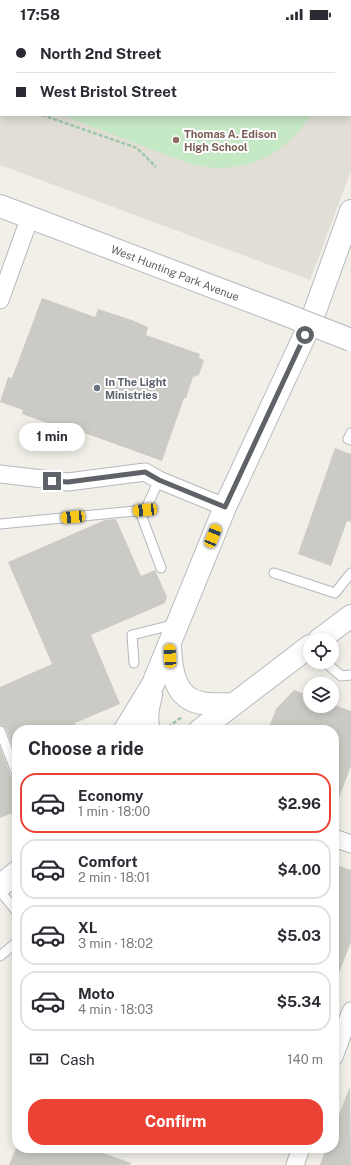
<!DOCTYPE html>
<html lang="en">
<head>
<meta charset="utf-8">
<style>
  body { margin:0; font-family:"Public Sans",sans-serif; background:#f7f7f7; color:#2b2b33; height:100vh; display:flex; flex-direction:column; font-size:15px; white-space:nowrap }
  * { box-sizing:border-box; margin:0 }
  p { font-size:13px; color:#7c7c81 }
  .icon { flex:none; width:22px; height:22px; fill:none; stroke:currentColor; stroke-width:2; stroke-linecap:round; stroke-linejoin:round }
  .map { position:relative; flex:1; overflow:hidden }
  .panel { position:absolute; left:12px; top:697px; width:327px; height:428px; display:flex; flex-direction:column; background:#fff; border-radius:16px; box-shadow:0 2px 10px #0003 }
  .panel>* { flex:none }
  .top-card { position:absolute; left:0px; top:0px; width:351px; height:88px; box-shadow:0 2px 10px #0003; display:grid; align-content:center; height:88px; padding:0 16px; background:#fff }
  .buttons { position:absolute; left:303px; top:605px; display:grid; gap:8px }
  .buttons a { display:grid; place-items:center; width:36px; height:36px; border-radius:50%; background:#fff; box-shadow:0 2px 10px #0003; font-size:20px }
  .end { position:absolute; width:18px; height:18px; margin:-9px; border:5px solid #5f6368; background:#fff; box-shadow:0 0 0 2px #fff }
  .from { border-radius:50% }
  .bubble { position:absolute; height:28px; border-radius:14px; background:#fff; box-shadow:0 2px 10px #0003; font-size:13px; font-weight:700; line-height:28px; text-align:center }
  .car { position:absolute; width:12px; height:24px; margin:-12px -6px; border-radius:5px; box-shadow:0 0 3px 1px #0007; background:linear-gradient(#f5c518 24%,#345 0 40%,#f5c518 0 76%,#345 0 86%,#f5c518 0) }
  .top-card b { display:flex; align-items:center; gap:14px; height:38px; font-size:15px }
  .top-card b+b { border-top:1px solid #e1e1e2 }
  .top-card i { width:10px; height:10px; background:#2b2b33 }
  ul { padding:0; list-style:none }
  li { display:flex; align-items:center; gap:12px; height:60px; margin:0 8px 6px; padding:0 8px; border:2px solid #e1e1e2; border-radius:16px }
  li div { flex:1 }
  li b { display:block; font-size:15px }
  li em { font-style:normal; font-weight:700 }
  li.active { border-color:#ea4335 }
  li>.icon { width:36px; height:36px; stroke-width:1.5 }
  h2 { padding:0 16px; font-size:18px; line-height:48px }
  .pay { display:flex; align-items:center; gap:10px; height:44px; padding:0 16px; font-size:15px }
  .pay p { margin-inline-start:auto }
  .button { display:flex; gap:8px; margin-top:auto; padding:8px 16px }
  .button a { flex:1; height:46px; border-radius:16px; background:#ea4335; color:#fff; font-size:16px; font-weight:700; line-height:46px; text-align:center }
  .status { display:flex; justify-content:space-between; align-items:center; height:28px; padding:0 20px; background:#fff; direction:ltr }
  .status svg { height:11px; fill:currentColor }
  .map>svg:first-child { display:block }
  .education { fill:#e1ded6; fill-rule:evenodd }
  .green { fill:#c5e8c5 }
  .building { fill:#cccac5 }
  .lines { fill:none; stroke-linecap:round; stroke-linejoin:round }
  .lane-casing { stroke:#b5b8bc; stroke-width:11 }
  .street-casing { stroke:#b5b8bc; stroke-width:19 }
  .secondary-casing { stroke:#b6babf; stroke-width:24 }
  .path { stroke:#9cc7a9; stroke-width:2.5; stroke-dasharray:4 2; stroke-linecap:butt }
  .lane { stroke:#fff; stroke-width:9 }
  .street { stroke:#fff; stroke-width:17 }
  .secondary { stroke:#fff; stroke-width:22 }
  .secondary-bridge-casing { stroke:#b6babf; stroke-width:24; stroke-linecap:butt }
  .secondary-bridge { stroke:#fff; stroke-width:22 }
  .route { stroke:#5f6368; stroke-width:5 }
  .education-dot { fill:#8d6e63; stroke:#fff; stroke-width:1.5 }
  .worship-dot { fill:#6b7280; stroke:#fff; stroke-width:1.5 }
  .labels { text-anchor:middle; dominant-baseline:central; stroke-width:4; stroke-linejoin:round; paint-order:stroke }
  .education-label { font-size:11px; font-weight:bold; fill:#785e54; stroke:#fff; text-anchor:start }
  .street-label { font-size:11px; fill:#5f6368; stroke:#fff }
  .worship-label { font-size:11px; font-weight:bold; fill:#5b616d; stroke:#fff; text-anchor:start }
</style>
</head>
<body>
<div class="status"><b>17:58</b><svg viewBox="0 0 49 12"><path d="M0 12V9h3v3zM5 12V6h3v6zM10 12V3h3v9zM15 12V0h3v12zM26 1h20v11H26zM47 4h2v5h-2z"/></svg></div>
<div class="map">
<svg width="351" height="1137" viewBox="0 0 351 1137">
  <rect width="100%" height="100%" fill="#f1efe8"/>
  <!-- education -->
  <path class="education" d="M0 0H351V143L310 252 0 137ZM1 1H350V87H1Z"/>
  <!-- green -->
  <path class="green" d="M0 0H318V1H1V64Z
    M61 87H311C284 129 240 149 191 136Z"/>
  <!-- building -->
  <path class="building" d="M42 270 95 289 98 281 132 292 148 299 146 307 200 326 199 330 204 332 199 347 193 349 186 370H184L162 433 65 398 64 401 22 386 23 382 0 374 8 349 12 350Z
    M335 420 351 426V494L347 493 331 538 298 526Z
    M116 491 141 548 155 542 167 569 165 575 91 607 120 676 75 695 78 702H17V730L6 701 0 697V659L52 636 8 534 105 492Z
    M294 662 310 668V678H332V676L351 683V738L335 780 334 702H268L276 681Z
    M0 719 11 748 17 752V783L0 790Z
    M334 836 351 842V914L335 955Z
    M350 1058 351 1137H320L326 1120H334V1100Z
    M16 1120H89L131 1135 130 1137H9Z"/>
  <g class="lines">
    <!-- lane casing -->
    <g class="lane-casing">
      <path id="lane" d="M351 405 348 411 351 412
        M159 452 142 489 161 540
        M0 496 145 482
        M274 545 335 565 351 545
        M325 634 341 648 351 647
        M134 635 132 607 176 596
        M0 703 17 746
        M0 863 17 884
        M0 928 17 914"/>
    </g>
    <!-- street casing -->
    <g class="street-casing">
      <path id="street" d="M0 272 30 189
        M0 446 68 454 145 444 159 452 225 479
        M334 810 351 816
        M334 1029 351 983
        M295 1137 301 1120"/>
    </g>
    <!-- secondary casing -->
    <g class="secondary-casing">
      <path id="secondary" d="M0 178 274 282
        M319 612 351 588
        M170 619C171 641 174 671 202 675 212 677 223 676 233 676
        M125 702 153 656 225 479 311 294 351 183
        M149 702C145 691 148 678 151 667
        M200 702 310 618
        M0 858 17 844"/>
    </g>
    <!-- path -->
    <path class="path" d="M0 72 1 73
      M42 87 137 120 156 139
      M168 699 182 689"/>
    <!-- lane -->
    <use href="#lane" class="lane"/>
    <!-- street -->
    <use href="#street" class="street"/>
    <!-- secondary -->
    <use href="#secondary" class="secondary"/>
    <!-- secondary-bridge casing -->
    <g class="secondary-bridge-casing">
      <path id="secondary-bridge" d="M274 282 351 312"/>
    </g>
    <!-- secondary-bridge -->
    <use href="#secondary-bridge" class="secondary-bridge"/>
  </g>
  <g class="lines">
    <!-- route -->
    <path class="route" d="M52 453 68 454 145 444 159 452 225 479 305 307"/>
  </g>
  <!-- markers -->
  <circle class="education-dot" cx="176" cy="112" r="4"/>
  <circle class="worship-dot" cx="97" cy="360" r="4"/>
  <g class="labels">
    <!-- education labels -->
    <g class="education-label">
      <text x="184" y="106">Thomas A. Edison<tspan x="184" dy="13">High School</tspan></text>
    </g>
    <!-- street labels -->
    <g class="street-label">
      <text transform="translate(175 245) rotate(21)">West Hunting Park Avenue</text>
    </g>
    <!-- worship labels -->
    <g class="worship-label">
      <text x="105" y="354">In The Light<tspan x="105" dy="13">Ministries</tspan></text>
    </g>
  </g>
</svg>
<div class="buttons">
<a><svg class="icon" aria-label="locate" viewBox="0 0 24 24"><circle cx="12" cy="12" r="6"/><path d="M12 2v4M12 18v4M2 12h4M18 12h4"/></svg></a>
<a><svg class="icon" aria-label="layers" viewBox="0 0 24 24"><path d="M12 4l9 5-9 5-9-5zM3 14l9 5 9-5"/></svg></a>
</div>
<i class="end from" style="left:305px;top:307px"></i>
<i class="end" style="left:52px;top:453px"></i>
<div class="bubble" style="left:19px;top:395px;width:66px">1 min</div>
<i class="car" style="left:145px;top:482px;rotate:264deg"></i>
<i class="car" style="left:73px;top:489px;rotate:265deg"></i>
<i class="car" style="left:213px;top:508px;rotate:22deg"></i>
<i class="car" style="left:170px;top:628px;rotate:357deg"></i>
<div class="top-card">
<b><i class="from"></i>North 2nd Street</b>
<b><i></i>West Bristol Street</b>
</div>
<section class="panel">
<h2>Choose a ride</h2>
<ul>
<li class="active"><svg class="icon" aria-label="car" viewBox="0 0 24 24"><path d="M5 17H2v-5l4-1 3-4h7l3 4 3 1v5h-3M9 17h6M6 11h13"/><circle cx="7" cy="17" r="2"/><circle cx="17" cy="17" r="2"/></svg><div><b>Economy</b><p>1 min · 18:00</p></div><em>$2.96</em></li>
<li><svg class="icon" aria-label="car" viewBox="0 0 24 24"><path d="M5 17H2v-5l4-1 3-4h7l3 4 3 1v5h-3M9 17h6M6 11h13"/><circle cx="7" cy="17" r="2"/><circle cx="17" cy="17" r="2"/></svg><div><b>Comfort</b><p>2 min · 18:01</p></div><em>$4.00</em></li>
<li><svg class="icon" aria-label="car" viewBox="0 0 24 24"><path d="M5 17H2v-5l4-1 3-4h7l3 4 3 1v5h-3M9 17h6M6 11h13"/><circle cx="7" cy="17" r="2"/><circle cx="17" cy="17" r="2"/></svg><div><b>XL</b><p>3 min · 18:02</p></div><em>$5.03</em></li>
<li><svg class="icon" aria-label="car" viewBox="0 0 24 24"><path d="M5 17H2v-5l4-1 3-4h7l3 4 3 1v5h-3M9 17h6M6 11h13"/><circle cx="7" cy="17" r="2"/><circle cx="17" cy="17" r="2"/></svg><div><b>Moto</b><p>4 min · 18:03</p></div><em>$5.34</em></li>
</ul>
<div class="pay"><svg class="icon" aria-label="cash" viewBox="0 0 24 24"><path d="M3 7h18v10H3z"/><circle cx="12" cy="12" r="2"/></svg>Cash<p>140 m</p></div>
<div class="button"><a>Confirm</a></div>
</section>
</div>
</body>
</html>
